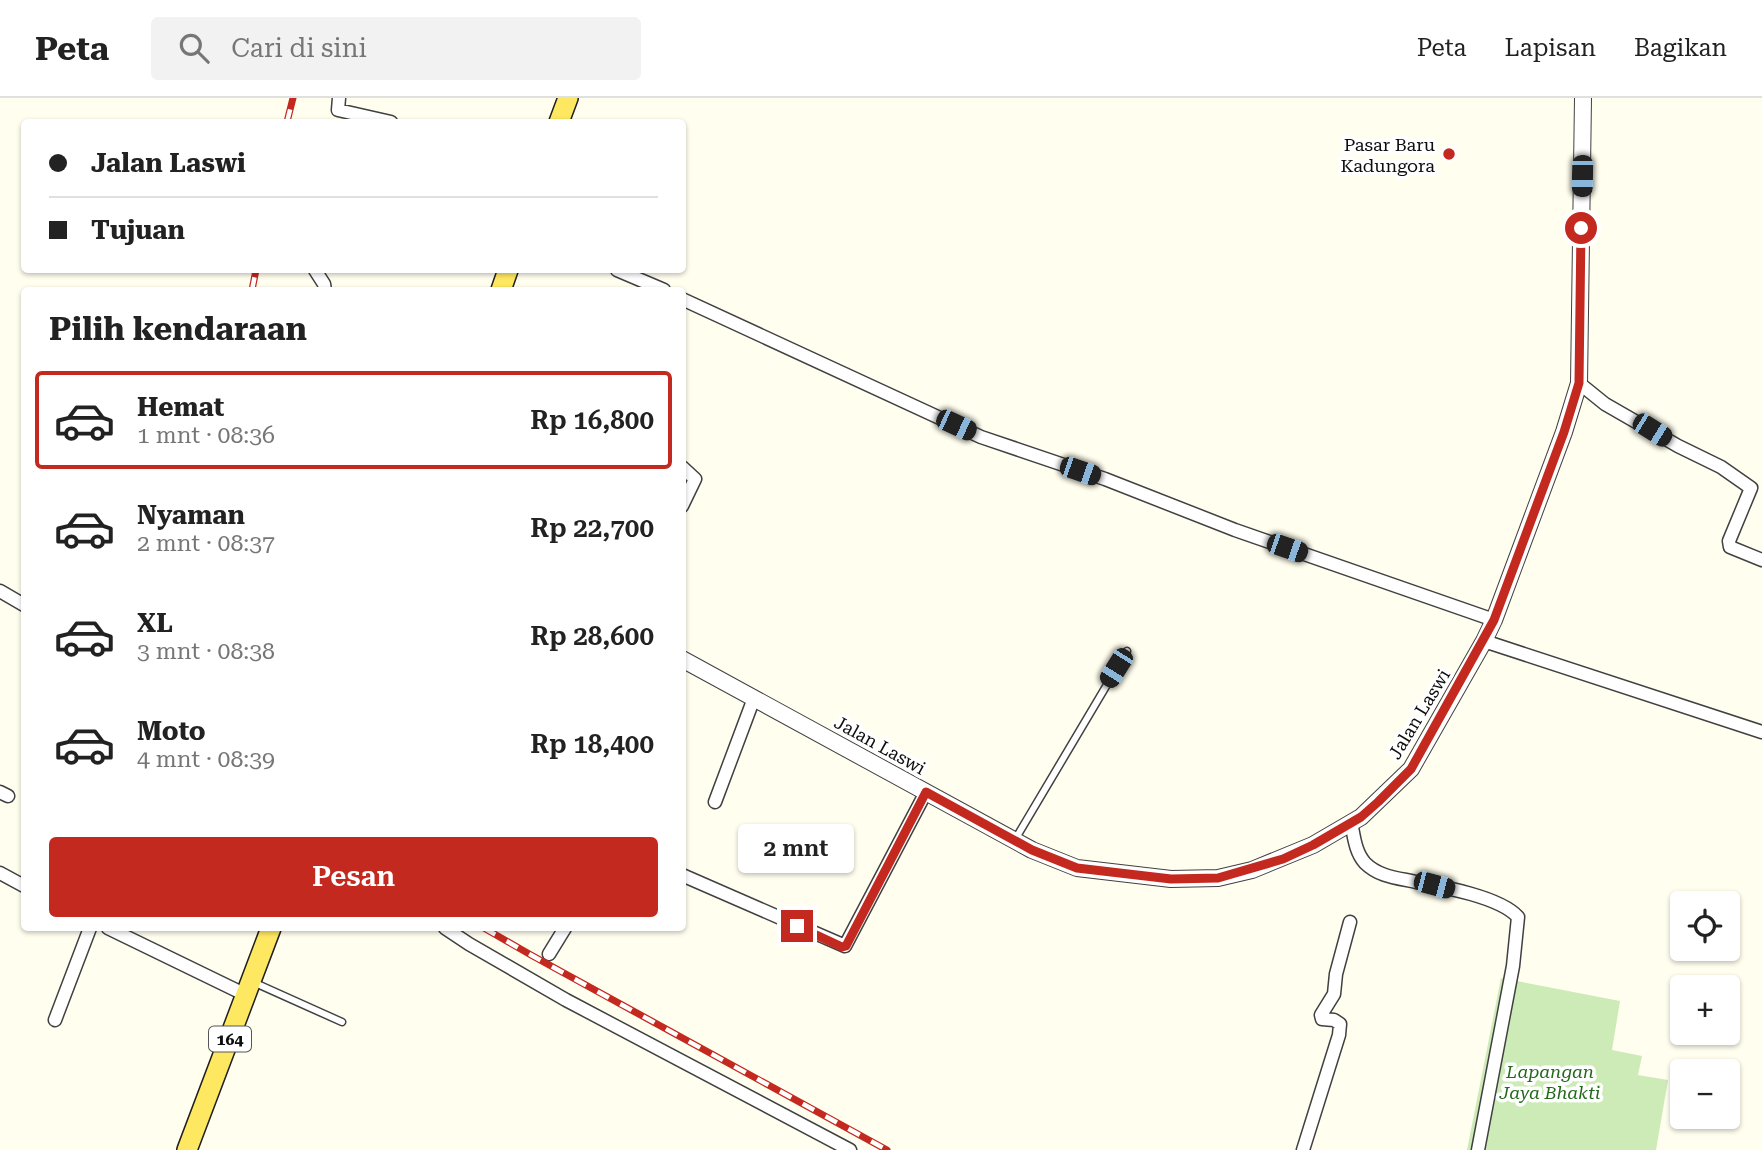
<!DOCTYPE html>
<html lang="id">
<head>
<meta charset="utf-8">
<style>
  body { margin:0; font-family:"Roboto Serif",serif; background:#f2f2f2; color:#222; height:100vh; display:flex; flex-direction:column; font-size:26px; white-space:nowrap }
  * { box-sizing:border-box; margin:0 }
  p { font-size:23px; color:#767676 }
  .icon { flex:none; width:38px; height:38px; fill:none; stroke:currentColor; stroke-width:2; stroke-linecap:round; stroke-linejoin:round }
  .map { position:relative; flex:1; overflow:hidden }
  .drawer { position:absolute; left:21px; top:189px; width:665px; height:644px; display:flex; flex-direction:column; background:#fff; border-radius:7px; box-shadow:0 2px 5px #0004 }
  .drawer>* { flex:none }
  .hud { position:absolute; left:21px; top:21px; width:665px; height:154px; border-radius:7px; box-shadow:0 2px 5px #0004; display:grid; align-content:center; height:154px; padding:0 28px; background:#fff }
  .controls { position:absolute; left:1670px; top:793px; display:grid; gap:14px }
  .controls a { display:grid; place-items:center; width:70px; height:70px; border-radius:7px; background:#fff; box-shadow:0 2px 5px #0004; font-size:35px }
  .end { position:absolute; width:32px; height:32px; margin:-16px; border:9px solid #c42920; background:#fff; box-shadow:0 0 0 4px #fff }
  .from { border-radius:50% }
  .bubble { position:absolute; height:49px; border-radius:7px; background:#fff; box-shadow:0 2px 5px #0004; font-size:23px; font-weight:600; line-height:49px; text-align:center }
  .car { position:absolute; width:21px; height:42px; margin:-21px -10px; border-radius:9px; box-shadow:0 0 5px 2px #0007; background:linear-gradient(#222 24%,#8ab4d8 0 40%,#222 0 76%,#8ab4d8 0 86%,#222 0) }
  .hud b { display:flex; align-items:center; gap:24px; height:66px; font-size:26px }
  .hud b+b { border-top:2px solid #e0e0e0 }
  .hud i { width:18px; height:18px; background:#222 }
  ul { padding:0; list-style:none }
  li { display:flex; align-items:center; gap:21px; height:98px; margin:0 14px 10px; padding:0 14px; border:4px solid transparent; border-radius:7px }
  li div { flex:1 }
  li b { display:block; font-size:26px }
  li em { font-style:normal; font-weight:600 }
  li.selected { border-color:#c42920 }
  li>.icon { width:63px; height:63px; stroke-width:1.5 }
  h2 { padding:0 28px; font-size:32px; line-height:84px }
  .action { display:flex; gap:14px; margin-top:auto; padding:14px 28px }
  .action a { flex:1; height:80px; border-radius:7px; background:#c42920; color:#fff; font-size:28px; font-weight:600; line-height:80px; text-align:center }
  header { display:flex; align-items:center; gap:42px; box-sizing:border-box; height:98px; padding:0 35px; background:#fff; border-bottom:2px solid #e0e0e0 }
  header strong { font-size:33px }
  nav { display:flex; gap:38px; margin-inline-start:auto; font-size:24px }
  .search { width:490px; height:63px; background:#f2f2f2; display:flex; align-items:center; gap:18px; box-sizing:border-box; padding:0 24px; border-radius:7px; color:#767676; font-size:26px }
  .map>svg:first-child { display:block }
  .green { fill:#cdebb7 }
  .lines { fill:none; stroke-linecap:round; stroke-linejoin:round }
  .service-casing { stroke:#414141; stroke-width:9 }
  .minor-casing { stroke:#414141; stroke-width:15 }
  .tertiary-casing { stroke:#414141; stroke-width:18 }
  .primary-casing { stroke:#1f1f1f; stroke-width:22 }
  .service { stroke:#fff; stroke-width:6 }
  .minor { stroke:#fff; stroke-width:12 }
  .tertiary { stroke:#fff; stroke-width:16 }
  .primary { stroke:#fee861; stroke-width:19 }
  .rail-casing { stroke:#c42920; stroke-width:7 }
  .rail { stroke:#fff; stroke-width:4.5; stroke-dasharray:13; stroke-linecap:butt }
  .route { stroke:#c42920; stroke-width:9 }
  .poi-dot { fill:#c42920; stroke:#fff; stroke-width:2.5 }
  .labels { text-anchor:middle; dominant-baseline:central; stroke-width:7; stroke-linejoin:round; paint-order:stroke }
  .shield { fill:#fff; stroke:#565656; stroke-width:2 }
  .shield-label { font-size:16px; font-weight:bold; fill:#0e0e0e }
  .poi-label { font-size:18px; fill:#0e0e0e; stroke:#fff; text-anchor:end }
  .street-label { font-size:18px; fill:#0e0e0e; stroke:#fff }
  .park-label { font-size:18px; font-style:italic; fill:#23691b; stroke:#fff }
</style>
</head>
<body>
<header>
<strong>Peta</strong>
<div class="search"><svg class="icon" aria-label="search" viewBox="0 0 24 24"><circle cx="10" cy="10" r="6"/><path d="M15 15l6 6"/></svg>Cari di sini</div>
<nav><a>Peta</a><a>Lapisan</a><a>Bagikan</a></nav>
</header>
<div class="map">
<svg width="1762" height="1052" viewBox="0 0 1762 1052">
  <rect width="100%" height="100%" fill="#fffeef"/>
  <!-- green -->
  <path class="green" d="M1501 880 1620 903 1612 952 1642 958 1638 977 1668 982 1656 1052H1467Z"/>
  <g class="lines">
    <!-- service casing -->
    <g class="service-casing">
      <path id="service" d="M1016 740 1127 553
        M253 884 342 924"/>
    </g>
    <!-- minor casing -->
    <g class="minor-casing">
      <path id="minor" d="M339 0 338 12 391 24
        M315 172 324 186 325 192
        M617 172 664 192
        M682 201 981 339 1105 381 1235 432 1494 522
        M1579 285 1605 306 1678 348 1721 369 1751 390 1729 443 1730 449 1762 462
        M682 369 695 381 682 408
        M0 493 24 507
        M1484 543 1762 634
        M0 694 8 698
        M715 704 754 600
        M1351 724C1354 738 1355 754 1365 765 1379 779 1398 780 1416 784 1444 789 1500 799 1518 819L1513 868 1478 1052
        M0 775 24 788
        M682 777 845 848 926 694
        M108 830 246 897
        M445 830 469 846 566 902 850 1052
        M549 856 565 830
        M55 922 90 830
        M1303 1052 1339 937 1340 926 1334 922 1322 921 1321 917 1334 896 1336 876 1350 824"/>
    </g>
    <!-- tertiary casing -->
    <g class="tertiary-casing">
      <path id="tertiary" d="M682 561 1032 752 1077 770 1171 781 1218 780 1252 772 1313 747 1361 719 1411 671 1484 543 1494 522 1564 334 1579 285 1583 0"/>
    </g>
    <!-- primary casing -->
    <g class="primary-casing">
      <path id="primary" d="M559 24 568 0
        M501 192 508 172
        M187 1052 271 830"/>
    </g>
    <!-- service -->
    <use href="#service" class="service"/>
    <!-- minor -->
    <use href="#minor" class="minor"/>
    <!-- tertiary -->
    <use href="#tertiary" class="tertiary"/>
    <!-- primary -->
    <use href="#primary" class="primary"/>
    <!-- rail casing -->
    <g class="rail-casing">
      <path id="rail" d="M287 24 293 0
        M252 192 256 172
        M484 830 531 857 887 1052"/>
    </g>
    <!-- rail -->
    <use href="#rail" class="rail"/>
  </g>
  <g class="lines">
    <!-- route -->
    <path class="route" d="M797 828 842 849 846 848 926 694 1032 752 1077 770 1171 781 1218 780 1283 761 1313 747 1361 719 1378 704 1411 671 1494 522 1564 334 1579 285 1581 130"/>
  </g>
  <!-- markers -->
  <circle class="poi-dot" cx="1449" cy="56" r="7"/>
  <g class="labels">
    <!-- shield labels -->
    <rect class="shield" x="209" y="928.5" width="42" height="25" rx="5"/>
    <g class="shield-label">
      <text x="230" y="941">164</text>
    </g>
    <!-- poi labels -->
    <g class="poi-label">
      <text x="1435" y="46">Pasar Baru<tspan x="1435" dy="21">Kadungora</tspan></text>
    </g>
    <!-- street labels -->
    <g class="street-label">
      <text transform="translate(1419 616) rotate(-59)">Jalan Laswi</text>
      <text transform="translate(880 647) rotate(29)">Jalan Laswi</text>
    </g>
    <!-- park labels -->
    <g class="park-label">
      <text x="1550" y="973">Lapangan<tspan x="1550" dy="21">Jaya Bhakti</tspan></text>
    </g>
  </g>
</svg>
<div class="controls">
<a><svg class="icon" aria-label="locate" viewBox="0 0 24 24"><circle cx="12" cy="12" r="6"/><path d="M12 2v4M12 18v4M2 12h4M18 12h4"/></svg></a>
<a>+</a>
<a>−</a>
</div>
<i class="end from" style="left:1581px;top:130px"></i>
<i class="end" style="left:797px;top:828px"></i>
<div class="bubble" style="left:738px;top:726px;width:116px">2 mnt</div>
<i class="car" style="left:1582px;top:78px;rotate:181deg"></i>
<i class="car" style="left:956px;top:327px;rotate:115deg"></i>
<i class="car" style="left:1652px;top:332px;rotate:122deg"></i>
<i class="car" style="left:1080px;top:373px;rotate:109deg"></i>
<i class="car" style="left:1287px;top:450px;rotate:109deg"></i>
<i class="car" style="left:1116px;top:570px;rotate:212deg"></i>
<i class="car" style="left:1434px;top:787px;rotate:105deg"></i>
<div class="hud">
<b><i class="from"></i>Jalan Laswi</b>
<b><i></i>Tujuan</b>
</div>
<section class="drawer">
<h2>Pilih kendaraan</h2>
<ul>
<li class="selected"><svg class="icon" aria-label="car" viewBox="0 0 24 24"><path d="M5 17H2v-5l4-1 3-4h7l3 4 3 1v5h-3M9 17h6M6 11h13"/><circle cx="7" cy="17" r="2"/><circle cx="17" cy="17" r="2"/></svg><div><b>Hemat</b><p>1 mnt · 08:36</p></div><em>Rp 16,800</em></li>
<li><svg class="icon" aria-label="car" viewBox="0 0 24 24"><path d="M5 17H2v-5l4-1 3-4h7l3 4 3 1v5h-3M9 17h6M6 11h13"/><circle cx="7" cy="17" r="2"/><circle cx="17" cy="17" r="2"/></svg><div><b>Nyaman</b><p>2 mnt · 08:37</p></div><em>Rp 22,700</em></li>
<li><svg class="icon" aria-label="car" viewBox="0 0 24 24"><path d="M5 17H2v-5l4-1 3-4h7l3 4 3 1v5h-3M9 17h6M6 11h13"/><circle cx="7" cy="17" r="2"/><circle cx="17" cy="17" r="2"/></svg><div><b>XL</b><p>3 mnt · 08:38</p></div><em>Rp 28,600</em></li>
<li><svg class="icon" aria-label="car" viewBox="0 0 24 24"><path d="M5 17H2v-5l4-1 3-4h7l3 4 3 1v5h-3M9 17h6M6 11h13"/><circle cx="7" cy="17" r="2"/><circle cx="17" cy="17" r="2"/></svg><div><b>Moto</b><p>4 mnt · 08:39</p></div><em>Rp 18,400</em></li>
</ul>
<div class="action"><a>Pesan</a></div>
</section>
</div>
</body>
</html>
